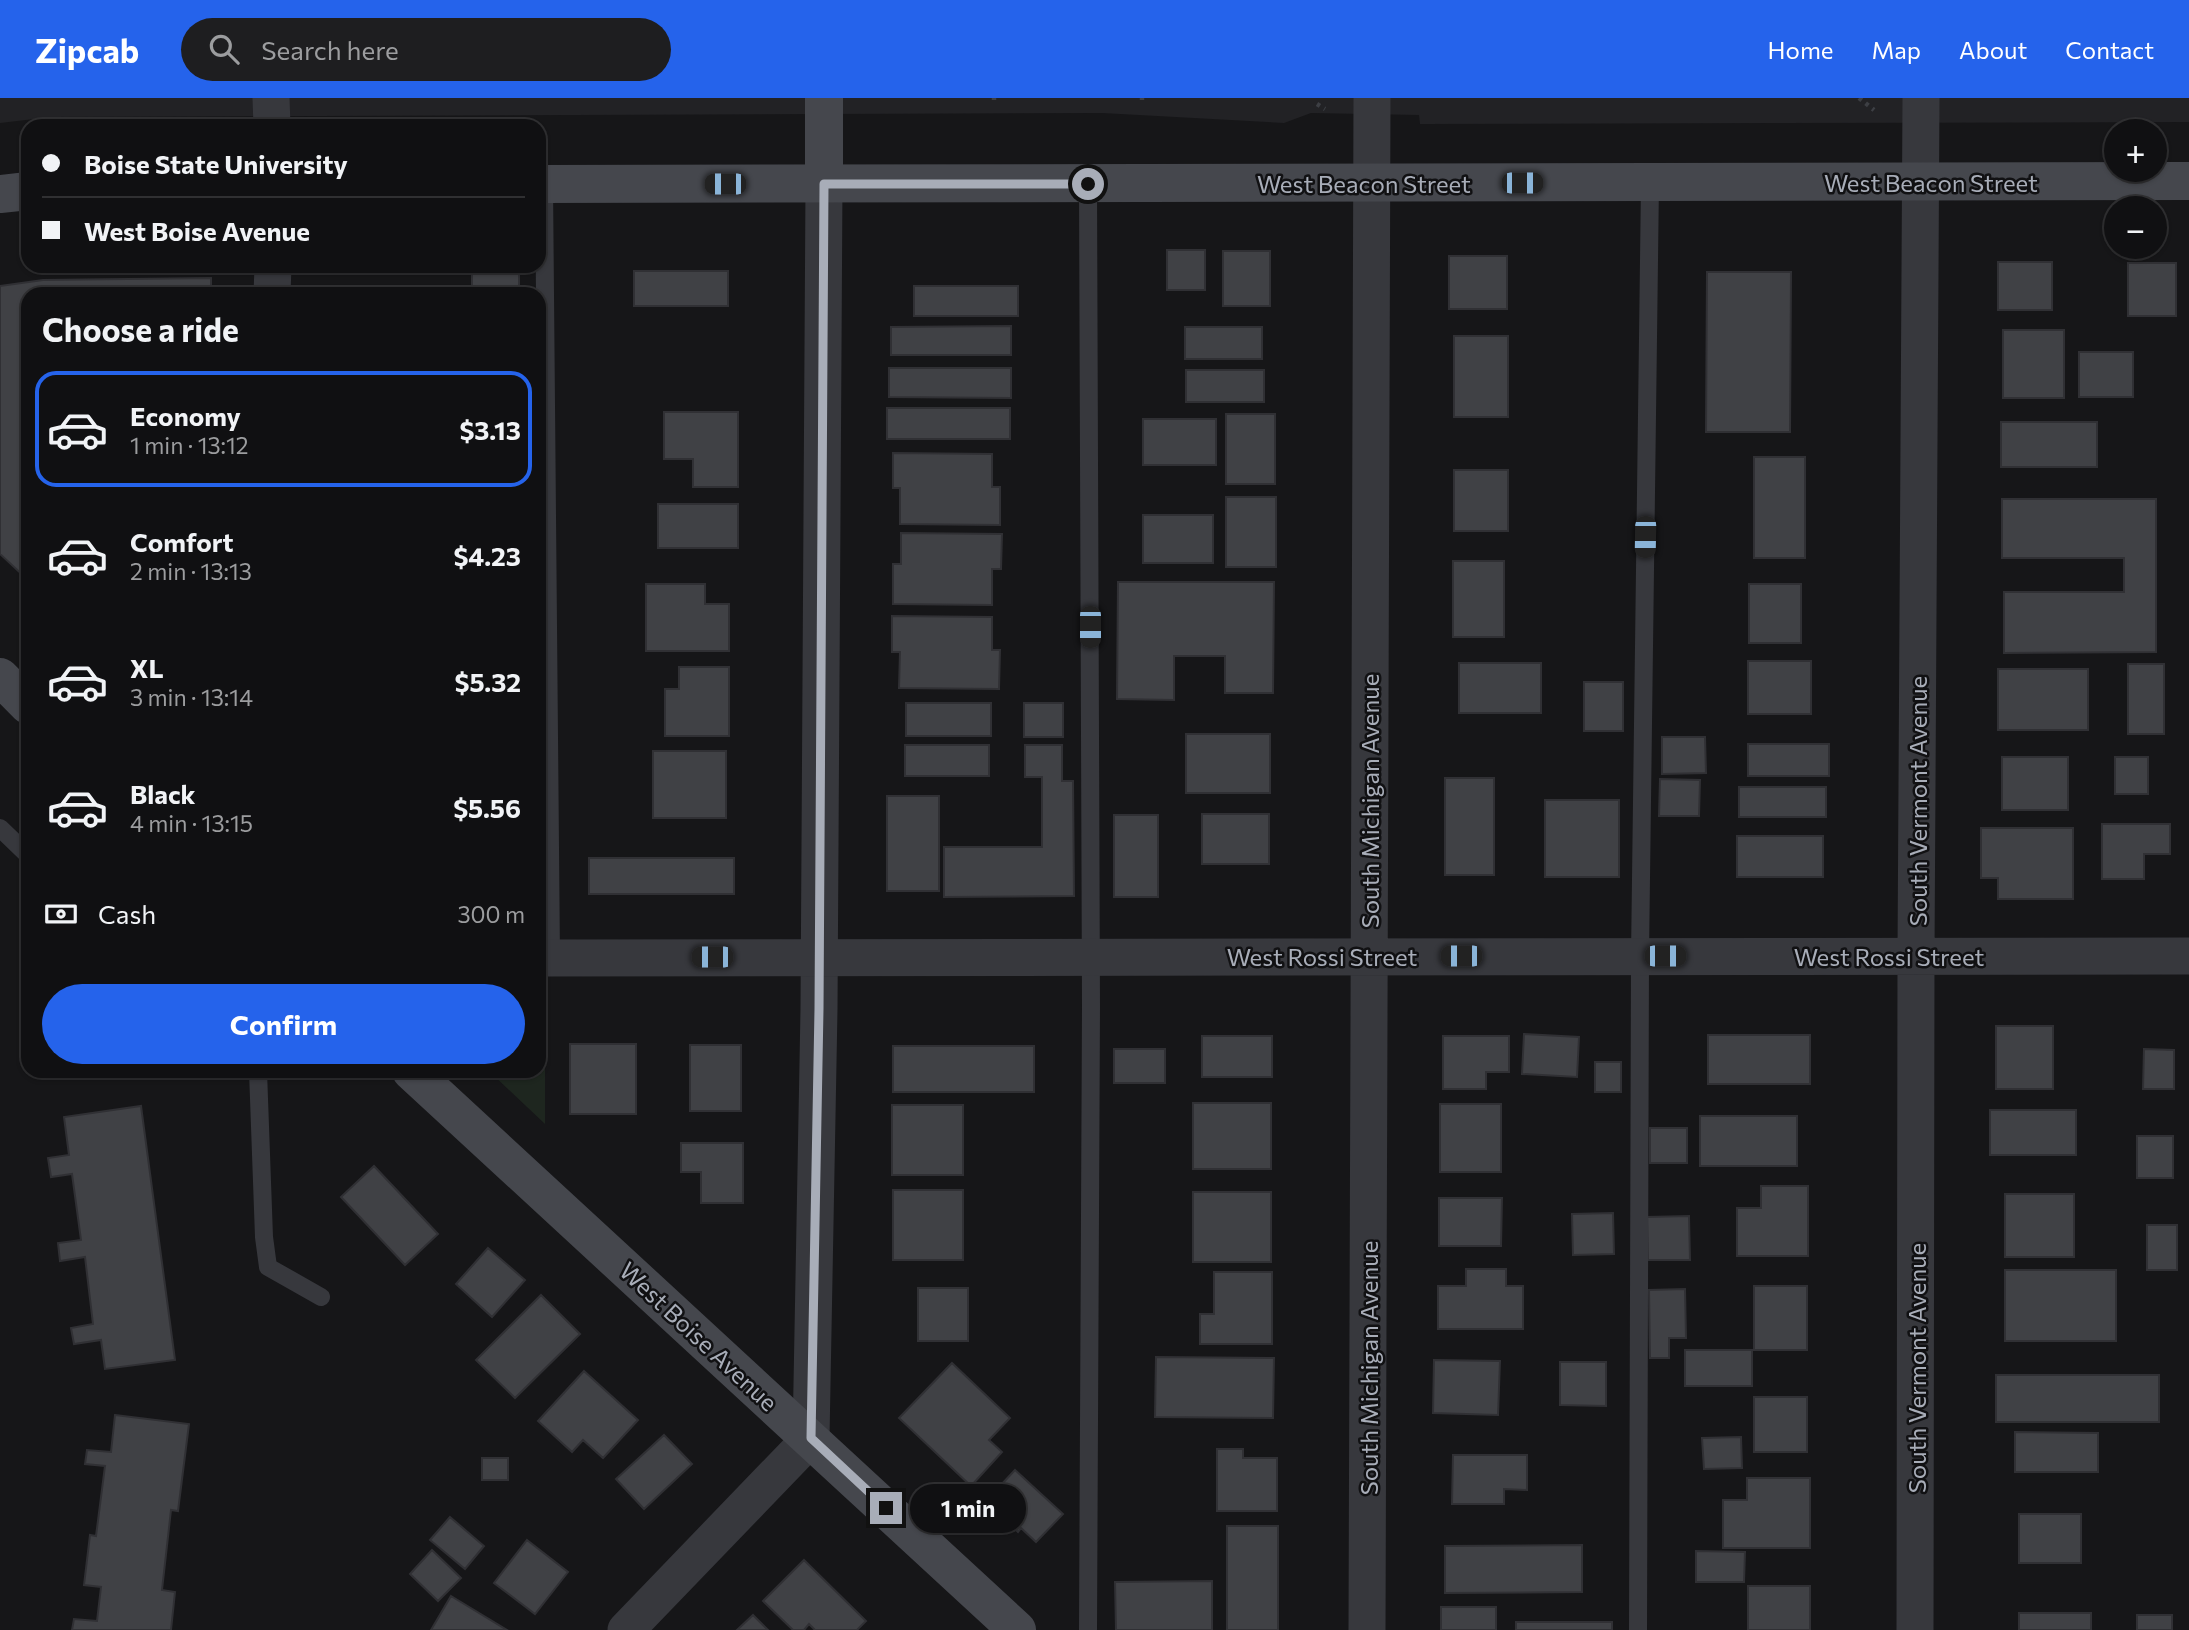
<!DOCTYPE html>
<html lang="en">
<head>
<meta charset="utf-8">
<style>
  body { margin:0; font-family:Commissioner,sans-serif; background:#1e1e20; color:#f1f3f6; height:100vh; display:flex; flex-direction:column; font-size:26px; white-space:nowrap }
  * { box-sizing:border-box; margin:0 }
  p { font-size:23px; color:#9c9d9f }
  .icon { flex:none; width:38px; height:38px; fill:none; stroke:currentColor; stroke-width:2; stroke-linecap:round; stroke-linejoin:round }
  .map { position:relative; flex:1; overflow:hidden }
  .panel { position:absolute; left:21px; top:189px; width:525px; height:791px; display:flex; flex-direction:column; background:#101012; border-radius:21px; box-shadow:0 2px 5px #0004,0 0 0 2px #303032 }
  .panel>* { flex:none }
  .hud { position:absolute; left:21px; top:21px; width:525px; height:154px; border-radius:21px; box-shadow:0 2px 5px #0004,0 0 0 2px #303032; display:grid; align-content:center; height:154px; padding:0 21px; background:#101012 }
  .controls { position:absolute; left:2104px; top:21px; display:grid; gap:14px }
  .controls a { display:grid; place-items:center; width:63px; height:63px; border-radius:50%; background:#101012; box-shadow:0 2px 5px #0004,0 0 0 2px #303032; font-size:35px }
  .end { position:absolute; width:32px; height:32px; margin:-16px; border:9px solid #a8adb8; background:#111; box-shadow:0 0 0 4px #111 }
  .from { border-radius:50% }
  .bubble { position:absolute; height:49px; border-radius:24px; background:#101012; box-shadow:0 2px 5px #0004,0 0 0 2px #303032; font-size:23px; font-weight:700; line-height:49px; text-align:center }
  .car { position:absolute; width:21px; height:42px; margin:-21px -10px; border-radius:9px; box-shadow:0 0 5px 2px #0007; background:linear-gradient(#222 24%,#8ab4d8 0 40%,#222 0 76%,#8ab4d8 0 86%,#222 0) }
  .hud b { display:flex; align-items:center; gap:24px; height:66px; font-size:26px }
  .hud b+b { border-top:2px solid #303032 }
  .hud i { width:18px; height:18px; background:#f1f3f6 }
  ul { padding:0; list-style:none }
  li { display:flex; align-items:center; gap:21px; height:116px; margin:0 14px 10px; padding:0 7px; border:4px solid transparent; border-radius:21px }
  li div { flex:1 }
  li b { display:block; font-size:26px }
  li em { font-style:normal; font-weight:700 }
  li.on { border-color:#2563eb }
  li>.icon { width:63px; height:63px; stroke-width:1.5 }
  h2 { padding:0 21px; font-size:32px; line-height:84px }
  .pay { display:flex; align-items:center; gap:18px; height:77px; padding:0 21px; font-size:26px }
  .pay p { margin-inline-start:auto }
  .cta { display:flex; gap:14px; margin-top:auto; padding:14px 21px }
  .cta a { flex:1; height:80px; border-radius:42px; background:#2563eb; color:#fff; font-size:28px; font-weight:700; line-height:80px; text-align:center }
  header { display:flex; align-items:center; gap:42px; box-sizing:border-box; height:98px; padding:0 35px; background:#2563eb; color:#fff }
  header strong { font-size:33px }
  nav { display:flex; gap:38px; margin-inline-start:auto; font-size:24px }
  .search { width:490px; height:63px; background:#1e1e20; display:flex; align-items:center; gap:18px; box-sizing:border-box; padding:0 24px; border-radius:38px; color:#9c9d9f; font-size:26px }
  .map>svg:first-child { display:block }
  .built { fill:#222225 }
  .green { fill:#1e261f }
  .building { fill:#404145; stroke:#303034; stroke-width:2 }
  .lines { fill:none; stroke-linecap:round; stroke-linejoin:round }
  .path { stroke:#3d3f44; stroke-width:4.5; stroke-dasharray:3.5 5; stroke-linecap:butt }
  .lane { stroke:#37383d; stroke-width:18 }
  .street { stroke:#37383d; stroke-width:37 }
  .secondary { stroke:#45474d; stroke-width:38 }
  .route { stroke:#a8adb8; stroke-width:9 }
  .labels { text-anchor:middle; dominant-baseline:central; stroke-width:5; stroke-linejoin:round; paint-order:stroke }
  .street-label { font-size:24px; fill:#a8adb8; stroke:#111113 }
</style>
</head>
<body>
<header>
<strong>Zipcab</strong>
<div class="search"><svg class="icon" aria-label="search" viewBox="0 0 24 24"><circle cx="10" cy="10" r="6"/><path d="M15 15l6 6"/></svg>Search here</div>
<nav><a>Home</a><a>Map</a><a>About</a><a>Contact</a></nav>
</header>
<div class="map">
<svg width="2189" height="1532" viewBox="0 0 2189 1532">
  <rect width="100%" height="100%" fill="#161618"/>
  <!-- built -->
  <path class="built" d="M0 0H2189V24L1420 26 1419 17 1311 15 1284 25 1102 15 51 19 0 25Z"/>
  <!-- green -->
  <path class="green" d="M539 913H545V1026L489 973H539Z"/>
  <!-- building -->
  <path class="building" d="M1167 152H1205V192H1167Z
    M1223 153H1270V208H1223Z
    M1449 158H1507V211H1449Z
    M1998 164H2052V212H1998Z
    M2128 165H2176V218H2128Z
    M634 173H728V208H634Z
    M472 174H519V196H472Z
    M1707 174H1791L1790 334H1706Z
    M211 180V196H28V482L0 456V188L43 182Z
    M914 188H1018V218H914Z
    M1011 228V257H891V229Z
    M1185 229H1262V261H1185Z
    M2003 232H2064V300H2003Z
    M1454 238H1508V319H1454Z
    M2079 254H2133V299H2079Z
    M889 270H1011V300L889 299Z
    M1186 272H1264V304H1186Z
    M887 310H1010V341H887Z
    M664 314H738V389H693V361H664Z
    M1226 316H1275V386H1226Z
    M1143 321H1216V367H1143Z
    M2001 324H2097V369H2001Z
    M893 355 992 356V389H1000V427L900 426V390H893Z
    M1754 359H1805V460H1754Z
    M1454 372H1508V433H1454Z
    M1226 399H1276V469H1226Z
    M2002 401H2156V554L2004 555V494H2124V460H2002Z
    M658 406H738V450H658Z
    M1143 417H1213V465H1143Z
    M901 435 1002 436 1001 471H992V507L893 506V466H901Z
    M1453 463H1504V539H1453Z
    M1118 484H1274L1273 595H1225V558H1174V602L1117 601Z
    M646 486H705V506H729V553H646Z
    M1749 486H1801V545H1749Z
    M892 518 992 519V552H1000L999 591 899 590 900 554H892Z
    M1748 563H1811V616H1748Z
    M1459 565H1541V615H1459Z
    M2128 566H2164V636H2128Z
    M679 569H729V638H665V591H679Z
    M1998 571H2088V632H1998Z
    M1584 584H1623V633H1584Z
    M906 605H991V638H906Z
    M1024 605H1063V639H1024Z
    M1186 636H1270V695H1186Z
    M1662 639H1705L1706 675 1662 676Z
    M1748 646H1829V678H1748Z
    M905 647H989V678H905Z
    M1025 647H1062V683H1073L1074 798 944 799V749H1042V679H1025Z
    M653 653H726V720H653Z
    M2002 659H2068V712H2002Z
    M2115 659H2148V696H2115Z
    M1445 680H1494V777H1445Z
    M1660 681 1700 682 1699 718H1659Z
    M1739 689H1826V719H1739Z
    M887 698H939V793H887Z
    M1545 702H1619V779H1545Z
    M1202 716H1269V766H1202Z
    M1114 717H1158V799H1114Z
    M2102 726H2170V756H2144V781H2102Z
    M1981 730H2073V801H1998V780H1981Z
    M1737 738H1823V779H1737Z
    M589 760H734V796H589Z
    M1996 928H2053V991H1996Z
    M1524 936 1579 939 1577 979 1522 976Z
    M1708 937H1810V986H1708Z
    M1202 938H1272V979H1202Z
    M1443 938H1509V974H1486V991H1443Z
    M570 946H636V1016H570Z
    M690 947H741V1013H690Z
    M893 948H1034V994H893Z
    M1114 951H1165V985H1114Z
    M2144 951 2174 952V991H2143Z
    M1595 964H1621V994H1595Z
    M1193 1005H1271V1071H1193Z
    M1440 1006H1501V1074H1440Z
    M892 1007H963V1077H892Z
    M141 1008 175 1262 105 1271 101 1242 74 1246 71 1230 93 1226 85 1159 60 1163 58 1145 81 1142 72 1076 51 1079 48 1060 69 1057 64 1019Z
    M1990 1012H2076V1057H1990Z
    M1700 1018H1797V1068H1700Z
    M1650 1030H1687V1065H1650Z
    M2137 1038H2173V1080H2137Z
    M681 1045H743V1105H701V1074H681Z
    M374 1068 438 1136 405 1167 341 1099Z
    M1761 1088H1808V1158H1737V1110H1761Z
    M893 1092H963V1162H893Z
    M1193 1094H1271V1164H1193Z
    M2005 1096H2074V1159H2005Z
    M1439 1100H1502L1501 1148H1439Z
    M1613 1115 1614 1156 1573 1157 1572 1116Z
    M1689 1118 1690 1162H1648L1647 1119Z
    M2147 1127H2177V1172H2147Z
    M488 1150 525 1182 492 1219 456 1186Z
    M1466 1171H1506V1188H1523V1231H1438V1188H1466Z
    M2005 1172H2116V1243H2005Z
    M1214 1174H1272V1246H1200V1216H1214Z
    M1754 1188H1807V1252H1754Z
    M918 1190H968V1243H918Z
    M1685 1191 1686 1240H1669V1260H1650L1649 1192Z
    M541 1197 580 1236 515 1300 476 1262Z
    M1685 1252H1752V1288H1685Z
    M1156 1259 1274 1260 1273 1320 1155 1319Z
    M1434 1262 1500 1263 1498 1317 1433 1315Z
    M1560 1264H1606V1308L1560 1307Z
    M952 1265 1010 1320 989 1342 1002 1354 971 1388 899 1320Z
    M584 1273 638 1322 603 1360 583 1342 572 1354 538 1323Z
    M1996 1277H2159V1324H1996Z
    M1754 1299H1807V1354H1754Z
    M115 1317 189 1326 178 1413 171 1412 162 1492 175 1494 171 1532H72L74 1521 97 1523 101 1489 84 1487 90 1437 96 1438 105 1368 85 1366 87 1352 111 1354Z
    M2015 1334 2098 1335V1374H2015Z
    M664 1337 692 1366 644 1411 616 1381Z
    M1741 1339 1742 1370 1704 1371 1702 1340Z
    M1217 1351H1243V1360H1277V1413H1217Z
    M1453 1357H1527V1392L1504 1391V1406H1452Z
    M482 1360H508V1382H482Z
    M1015 1372 1063 1416 1036 1444 1021 1430 1018 1434 985 1404Z
    M1747 1380H1810V1450H1723V1402H1747Z
    M2019 1416H2081V1465H2019Z
    M450 1419 484 1448 465 1471 430 1442Z
    M1227 1428H1278V1532H1227Z
    M527 1442 568 1474 535 1516 494 1485Z
    M1582 1447V1494L1445 1495V1448Z
    M432 1452 461 1480 438 1503 410 1476Z
    M1696 1453 1745 1454 1744 1484H1696Z
    M804 1462 866 1523 857 1532H815L809 1526 804 1532H793L763 1503Z
    M1212 1483V1532H1116L1115 1484Z
    M1748 1488H1810V1532H1748Z
    M451 1498 507 1532H431Z
    M1441 1509H1496V1532H1441Z
    M2019 1515H2091V1532H2019Z
    M753 1517 768 1532H737Z
    M2137 1517H2172V1532H2137Z
    M1516 1524H1612V1532H1516Z"/>
  <g class="lines">
    <!-- path -->
    <path class="path" d="M1859 0 1874 12
      M994 2V0
      M1142 2V0
      M1317 6 1325 11"/>
    <!-- lane -->
    <path class="lane" d="M544 86 551 860
      M0 730 28 757
      M258 973 264 1139 268 1169 321 1199
      M1088 1532 1091 909 1088 86
      M1638 1532 1640 858 1650 85"/>
    <!-- street -->
    <path class="street" d="M271 0 272 28
      M272 196 273 168
      M539 860 2189 858
      M626 1532 811 1340 819 911 824 86
      M1367 1532 1372 0
      M1915 1532 1916 858 1921 0"/>
    <!-- secondary -->
    <path class="secondary" d="M539 86 2189 83
      M824 86V0
      M0 96 28 93
      M0 579 28 607
      M411 973 1017 1532"/>
  </g>
  <g class="lines">
    <!-- route -->
    <path class="route" d="M886 1410 811 1340 819 911 824 86H1088"/>
  </g>
  <g class="labels">
    <!-- street labels -->
    <g class="street-label">
      <text x="1931" y="84">West Beacon Street</text>
      <text x="1364" y="85">West Beacon Street</text>
      <text transform="translate(1369 703) rotate(-90)">South Michigan Avenue</text>
      <text transform="translate(1917 703) rotate(-90)">South Vermont Avenue</text>
      <text x="1322" y="858">West Rossi Street</text>
      <text x="1889" y="858">West Rossi Street</text>
      <text transform="translate(699 1238) rotate(43)">West Boise Avenue</text>
      <text transform="translate(1368 1270) rotate(-90)">South Michigan Avenue</text>
      <text transform="translate(1916 1270) rotate(-90)">South Vermont Avenue</text>
    </g>
  </g>
</svg>
<div class="controls">
<a>+</a>
<a>−</a>
</div>
<i class="end from" style="left:1088px;top:86px"></i>
<i class="end" style="left:886px;top:1410px"></i>
<div class="bubble" style="left:910px;top:1386px;width:116px">1 min</div>
<i class="car" style="left:1522px;top:85px;rotate:90deg"></i>
<i class="car" style="left:725px;top:86px;rotate:270deg"></i>
<i class="car" style="left:1645px;top:439px;rotate:181deg"></i>
<i class="car" style="left:1090px;top:529px;rotate:180deg"></i>
<i class="car" style="left:1461px;top:858px;rotate:270deg"></i>
<i class="car" style="left:1665px;top:858px;rotate:90deg"></i>
<i class="car" style="left:712px;top:859px;rotate:270deg"></i>
<div class="hud">
<b><i class="from"></i>Boise State University</b>
<b><i></i>West Boise Avenue</b>
</div>
<section class="panel">
<h2>Choose a ride</h2>
<ul>
<li class="on"><svg class="icon" aria-label="car" viewBox="0 0 24 24"><path d="M5 17H2v-5l4-1 3-4h7l3 4 3 1v5h-3M9 17h6M6 11h13"/><circle cx="7" cy="17" r="2"/><circle cx="17" cy="17" r="2"/></svg><div><b>Economy</b><p>1 min · 13:12</p></div><em>$3.13</em></li>
<li><svg class="icon" aria-label="car" viewBox="0 0 24 24"><path d="M5 17H2v-5l4-1 3-4h7l3 4 3 1v5h-3M9 17h6M6 11h13"/><circle cx="7" cy="17" r="2"/><circle cx="17" cy="17" r="2"/></svg><div><b>Comfort</b><p>2 min · 13:13</p></div><em>$4.23</em></li>
<li><svg class="icon" aria-label="car" viewBox="0 0 24 24"><path d="M5 17H2v-5l4-1 3-4h7l3 4 3 1v5h-3M9 17h6M6 11h13"/><circle cx="7" cy="17" r="2"/><circle cx="17" cy="17" r="2"/></svg><div><b>XL</b><p>3 min · 13:14</p></div><em>$5.32</em></li>
<li><svg class="icon" aria-label="car" viewBox="0 0 24 24"><path d="M5 17H2v-5l4-1 3-4h7l3 4 3 1v5h-3M9 17h6M6 11h13"/><circle cx="7" cy="17" r="2"/><circle cx="17" cy="17" r="2"/></svg><div><b>Black</b><p>4 min · 13:15</p></div><em>$5.56</em></li>
</ul>
<div class="pay"><svg class="icon" aria-label="cash" viewBox="0 0 24 24"><path d="M3 7h18v10H3z"/><circle cx="12" cy="12" r="2"/></svg>Cash<p>300 m</p></div>
<div class="cta"><a>Confirm</a></div>
</section>
</div>
</body>
</html>
